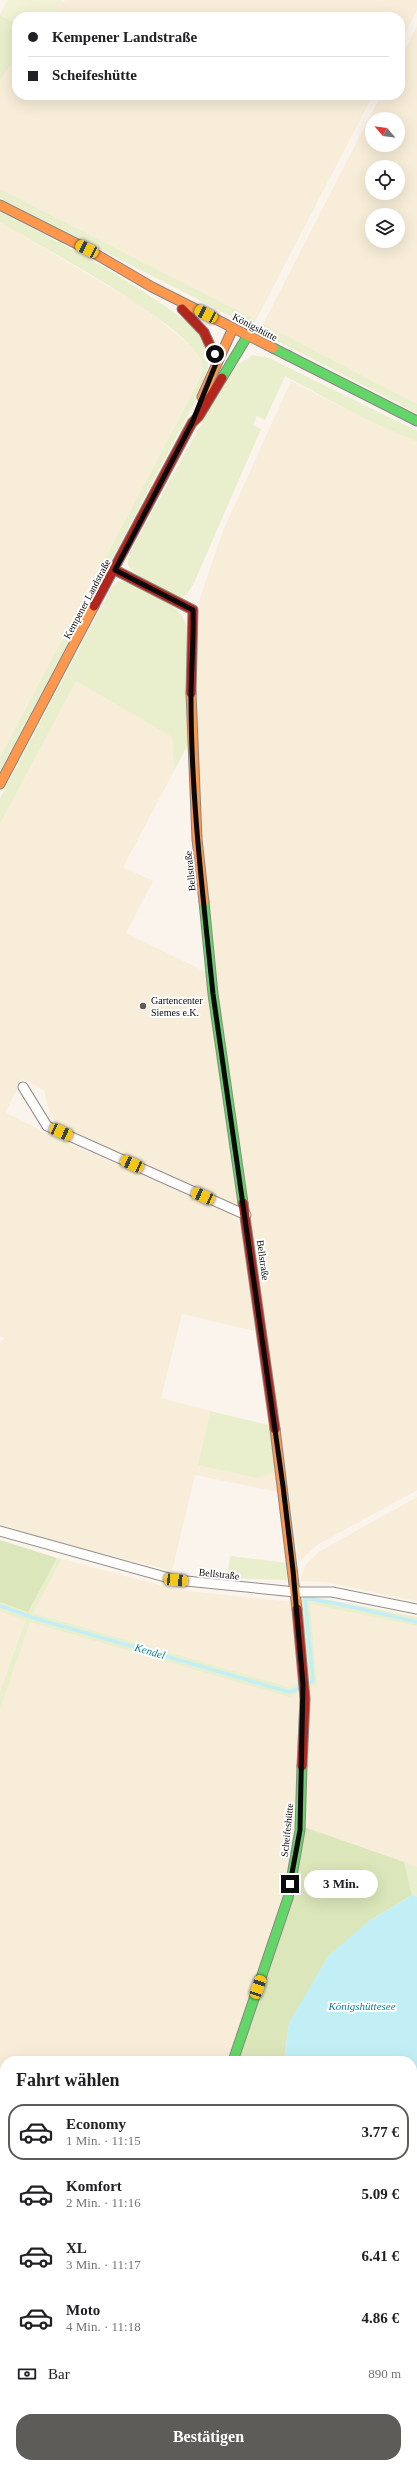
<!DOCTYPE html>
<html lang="de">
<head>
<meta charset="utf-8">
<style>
  body { margin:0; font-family:"Times New Roman",serif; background:#f6f6f6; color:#202124; height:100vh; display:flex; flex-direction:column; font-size:15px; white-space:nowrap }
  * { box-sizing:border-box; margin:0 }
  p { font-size:13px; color:#757577 }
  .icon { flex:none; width:22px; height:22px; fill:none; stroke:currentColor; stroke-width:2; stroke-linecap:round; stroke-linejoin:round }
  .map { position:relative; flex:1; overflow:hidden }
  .details { position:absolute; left:0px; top:2056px; width:417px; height:412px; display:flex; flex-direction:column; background:#fff; border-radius:16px 16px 0 0; box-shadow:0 4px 16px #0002 }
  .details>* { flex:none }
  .guide { position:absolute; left:12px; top:12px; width:393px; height:88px; border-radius:16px; box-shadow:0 4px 16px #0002; display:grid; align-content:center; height:88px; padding:0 16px; background:#fff }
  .needle { width:26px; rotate:298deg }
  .buttons { position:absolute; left:365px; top:112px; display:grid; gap:8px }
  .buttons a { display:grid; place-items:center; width:40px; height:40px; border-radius:50%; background:#fff; box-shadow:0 4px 16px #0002; font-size:20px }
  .end { position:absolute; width:18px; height:18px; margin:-9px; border:5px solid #0a0a0a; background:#fff; box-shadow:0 0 0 2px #fff }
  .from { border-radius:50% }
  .bubble { position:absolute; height:28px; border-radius:14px; background:#fff; box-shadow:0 4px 16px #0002; font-size:13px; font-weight:600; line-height:28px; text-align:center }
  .car { position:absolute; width:12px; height:24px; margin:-12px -6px; border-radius:5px; box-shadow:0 0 3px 1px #0007; background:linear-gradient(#f5c518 24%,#345 0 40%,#f5c518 0 76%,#345 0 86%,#f5c518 0) }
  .guide b { display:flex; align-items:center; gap:14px; height:38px; font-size:15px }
  .guide b+b { border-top:1px solid #e0e0e0 }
  .guide i { width:10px; height:10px; background:#202124 }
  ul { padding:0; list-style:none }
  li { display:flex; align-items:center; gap:12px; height:56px; margin:0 8px 6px; padding:0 8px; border:2px solid transparent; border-radius:16px }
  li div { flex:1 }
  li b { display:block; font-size:15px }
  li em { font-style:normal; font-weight:600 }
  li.on { border-color:#5e5c59 }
  li>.icon { width:36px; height:36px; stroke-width:1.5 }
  h2 { padding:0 16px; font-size:18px; line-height:48px }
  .pay { display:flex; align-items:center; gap:10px; height:44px; padding:0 16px; font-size:15px }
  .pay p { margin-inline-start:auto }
  .cta { display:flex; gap:8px; margin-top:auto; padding:8px 16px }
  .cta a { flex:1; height:46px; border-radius:16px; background:#5e5c59; color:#fff; font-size:16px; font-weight:600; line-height:46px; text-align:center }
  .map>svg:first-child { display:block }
  .farmland { fill:#f7edd8; fill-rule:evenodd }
  .green { fill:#e9eecc }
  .forest { fill:#dbe6ba }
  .pitch { fill:#f2f2d6 }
  .water { fill:#c2eff5 }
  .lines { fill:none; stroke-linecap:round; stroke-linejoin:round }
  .stream { stroke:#c2eff5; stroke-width:3.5 }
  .street-casing { stroke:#928f8c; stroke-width:11 }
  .fast-casing { stroke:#898683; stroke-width:11 }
  .slow-casing { stroke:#898683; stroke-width:11 }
  .jam-casing { stroke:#898683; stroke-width:11 }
  .street { stroke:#fefdfc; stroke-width:9 }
  .fast { stroke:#63d668; stroke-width:9 }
  .slow { stroke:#ff974d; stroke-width:9 }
  .jam { stroke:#b3261e; stroke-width:9 }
  .route { stroke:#0a0a0a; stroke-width:5 }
  .poi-dot { fill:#5e5c59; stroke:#fff; stroke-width:1.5 }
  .labels { text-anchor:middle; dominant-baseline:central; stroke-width:4; stroke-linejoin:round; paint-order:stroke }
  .street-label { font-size:10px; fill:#0a0a0a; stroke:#fff }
  .poi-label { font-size:10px; fill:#0a0a0a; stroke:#fff; text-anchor:start }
  .water-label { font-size:11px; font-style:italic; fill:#11819f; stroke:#fff }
</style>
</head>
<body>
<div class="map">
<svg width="417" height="2468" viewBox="0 0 417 2468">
  <rect width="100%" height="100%" fill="#faf4ed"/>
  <!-- farmland -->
  <path class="farmland" d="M65 0H417V10L400 43V17H51Z
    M417 26V404L263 324 381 95H400V59ZM372 119H398V145H372ZM372 167H398V193H372ZM372 215H398V241H372Z
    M17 58V95H373L256 320 0 189V79Z
    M0 222 143 307 190 345 197 352 202 363 200 375 190 398 0 757Z
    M291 381 359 416 417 442V1490L317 1545 299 1562 217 994 201 838 195 696 200 598 223 531Z
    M76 681 172 737 174 771 123 867 153 881 126 933 208 973 241 1200 234 1204 61 1128 50 1116 44 1090 23 1079 5 1112 56 1138 229 1213 237 1220 242 1230 255 1331 182 1314 161 1398 210 1411 198 1465 275 1472 278 1492 195 1475 172 1571 61 1543 0 1524V1342L5 1338 0 1336V824Z
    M417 1497V1601L324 1582 300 1581 306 1564 320 1551Z
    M62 1559 178 1590 293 1602 301 1682 289 1687 33 1613Z
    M310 1604 417 1626V1867L304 1827 308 1688 317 1683Z
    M0 1611 25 1620 0 1692Z
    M30 1621 290 1696 301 1691 296 1833 285 1896 229 2061H5V2463H71L68 2468H0V1709Z"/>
  <!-- green -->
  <path class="green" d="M0 15 17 24V58L0 79Z
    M0 189 256 320 250 326 0 198Z
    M0 212C69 247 137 282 198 331 216 355 207 372 197 398L0 771V757L190 398C194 388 203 375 202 364 198 329 34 243 0 222Z
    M263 324 417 404V413L268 336Z
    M253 355 269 358 417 431V442L359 416 285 376 265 420 257 416 253 425 261 429 194 583 186 595 180 598 134 573 128 565 129 554 215 399 238 364Z
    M119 581C135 583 165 599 177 610 183 616 186 624 189 632L190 741 174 771 172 737 76 681 0 824V798L112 587Z
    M210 1411 269 1425 275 1472 257 1478 198 1465Z
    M230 1556 288 1563 287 1580 227 1578Z
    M57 1558 62 1559 33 1613 289 1687 301 1682V1691L290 1697 30 1622 0 1709V1692L25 1621 0 1611V1602L28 1611Z
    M304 1595 417 1617V1626L310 1604 317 1684 308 1688 300 1603Z
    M404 1862 417 1867V1897L412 1895Z"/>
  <!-- forest -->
  <path class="forest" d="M0 1540 57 1558 28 1612 0 1602Z
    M304 1827 404 1862 412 1895 369 1921 289 2023 284 2061H237Z
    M78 2463H126L125 2468H76Z"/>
  <!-- pitch -->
  <path class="pitch" d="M8 0H60L63 2 51 17H17V24L0 15Z"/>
  <!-- water -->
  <path class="water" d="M412 1895 417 1897V2468H125L126 2463H412V2061H284L289 2023 328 1956 369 1921Z"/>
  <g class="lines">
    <!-- stream -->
    <path class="stream" d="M0 1606 34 1618 289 1692 300 1688
      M309 1683 313 1681 305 1598 344 1605 417 1622"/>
    <!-- street casing -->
    <g class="street-casing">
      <path id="street" d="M23 1087 47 1126 246 1215
        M0 1531 176 1580 295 1592H332L417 1609
        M72 2468 74 2463"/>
    </g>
    <!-- fast casing -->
    <g class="fast-casing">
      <path id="fast" d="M273 348 417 421
        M222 378 248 335
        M204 902 213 994 243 1203
        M233 2061 288 1898 300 1830 302 1766"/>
    </g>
    <!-- slow casing -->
    <g class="slow-casing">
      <path id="slow" d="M0 205 87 249 152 287 273 348
        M202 397 233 328
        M191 693 197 839 204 902
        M0 784 94 606
        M275 1429 297 1609"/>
    </g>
    <!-- jam casing -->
    <g class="jam-casing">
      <path id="jam" d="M182 309 204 332 217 361
        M115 570 193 610 191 693
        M94 606 192 423 199 416 222 378
        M243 1203 275 1429
        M297 1609 305 1699 302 1766"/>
    </g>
    <!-- street -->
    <use href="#street" class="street"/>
    <!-- fast -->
    <use href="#fast" class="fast"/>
    <!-- slow -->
    <use href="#slow" class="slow"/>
    <!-- jam -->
    <use href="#jam" class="jam"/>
  </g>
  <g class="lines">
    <!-- route -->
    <path class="route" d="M215 354 217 361 192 423 115 570 193 610C194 640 191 669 191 698 191 797 203 896 213 994L283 1486 293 1570 303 1684 300 1830 290 1884"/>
  </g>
  <!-- markers -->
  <circle class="poi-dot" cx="143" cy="1006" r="4"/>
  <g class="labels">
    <!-- street labels -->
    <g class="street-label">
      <text transform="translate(255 327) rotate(27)">Königshütte</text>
      <text transform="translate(87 599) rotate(-62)">Kempener Landstraße</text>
      <text transform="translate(190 871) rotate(-96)">Bellstraße</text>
      <text transform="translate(263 1260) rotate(82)">Bellstraße</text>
      <text transform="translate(219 1574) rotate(6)">Bellstraße</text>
      <text transform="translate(287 1830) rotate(-84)">Scheifeshütte</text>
    </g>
    <!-- poi labels -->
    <g class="poi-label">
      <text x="151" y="1000">Gartencenter<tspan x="151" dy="12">Siemes e.K.</tspan></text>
    </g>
    <!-- water labels -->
    <g class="water-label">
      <text transform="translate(150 1651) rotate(16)">Kendel</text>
      <text x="362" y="2006">Königshüttesee</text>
    </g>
  </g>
</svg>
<div class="buttons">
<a><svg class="needle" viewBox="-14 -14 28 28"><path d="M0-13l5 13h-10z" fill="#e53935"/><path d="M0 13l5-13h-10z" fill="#757577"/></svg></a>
<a><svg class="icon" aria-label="locate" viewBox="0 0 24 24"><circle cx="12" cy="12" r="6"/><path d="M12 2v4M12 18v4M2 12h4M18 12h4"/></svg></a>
<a><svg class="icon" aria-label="layers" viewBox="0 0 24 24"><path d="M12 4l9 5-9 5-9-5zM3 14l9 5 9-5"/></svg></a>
</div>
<i class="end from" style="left:215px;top:354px"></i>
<i class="end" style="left:290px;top:1884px"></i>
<div class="bubble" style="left:304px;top:1870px;width:74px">3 Min.</div>
<i class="car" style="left:87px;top:249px;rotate:297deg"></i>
<i class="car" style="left:206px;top:314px;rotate:297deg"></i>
<i class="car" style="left:61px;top:1132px;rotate:114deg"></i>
<i class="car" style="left:132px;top:1164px;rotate:294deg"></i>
<i class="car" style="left:203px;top:1196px;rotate:294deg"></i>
<i class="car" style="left:176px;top:1580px;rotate:95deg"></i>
<i class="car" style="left:258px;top:1987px;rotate:19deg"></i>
<div class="guide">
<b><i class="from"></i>Kempener Landstraße</b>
<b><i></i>Scheifeshütte</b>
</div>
<section class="details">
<h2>Fahrt wählen</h2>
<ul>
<li class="on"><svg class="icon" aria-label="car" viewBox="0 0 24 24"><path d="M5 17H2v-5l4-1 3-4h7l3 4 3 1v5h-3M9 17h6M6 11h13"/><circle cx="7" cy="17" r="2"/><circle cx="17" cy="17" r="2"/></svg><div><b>Economy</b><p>1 Min. · 11:15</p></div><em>3.77 €</em></li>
<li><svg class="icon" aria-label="car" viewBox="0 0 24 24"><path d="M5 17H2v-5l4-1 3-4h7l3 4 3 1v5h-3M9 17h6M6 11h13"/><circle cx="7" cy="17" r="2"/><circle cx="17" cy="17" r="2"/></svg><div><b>Komfort</b><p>2 Min. · 11:16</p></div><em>5.09 €</em></li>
<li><svg class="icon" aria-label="car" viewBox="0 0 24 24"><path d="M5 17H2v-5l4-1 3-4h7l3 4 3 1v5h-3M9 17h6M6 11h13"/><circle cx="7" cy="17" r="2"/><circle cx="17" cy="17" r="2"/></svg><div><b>XL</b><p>3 Min. · 11:17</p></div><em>6.41 €</em></li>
<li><svg class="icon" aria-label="car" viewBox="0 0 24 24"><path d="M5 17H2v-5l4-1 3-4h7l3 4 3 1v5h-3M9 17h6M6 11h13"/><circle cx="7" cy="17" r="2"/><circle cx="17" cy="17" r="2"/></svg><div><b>Moto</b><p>4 Min. · 11:18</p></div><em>4.86 €</em></li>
</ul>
<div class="pay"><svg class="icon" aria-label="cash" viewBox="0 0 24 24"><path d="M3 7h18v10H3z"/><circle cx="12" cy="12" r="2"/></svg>Bar<p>890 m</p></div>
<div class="cta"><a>Bestätigen</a></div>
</section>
</div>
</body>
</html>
